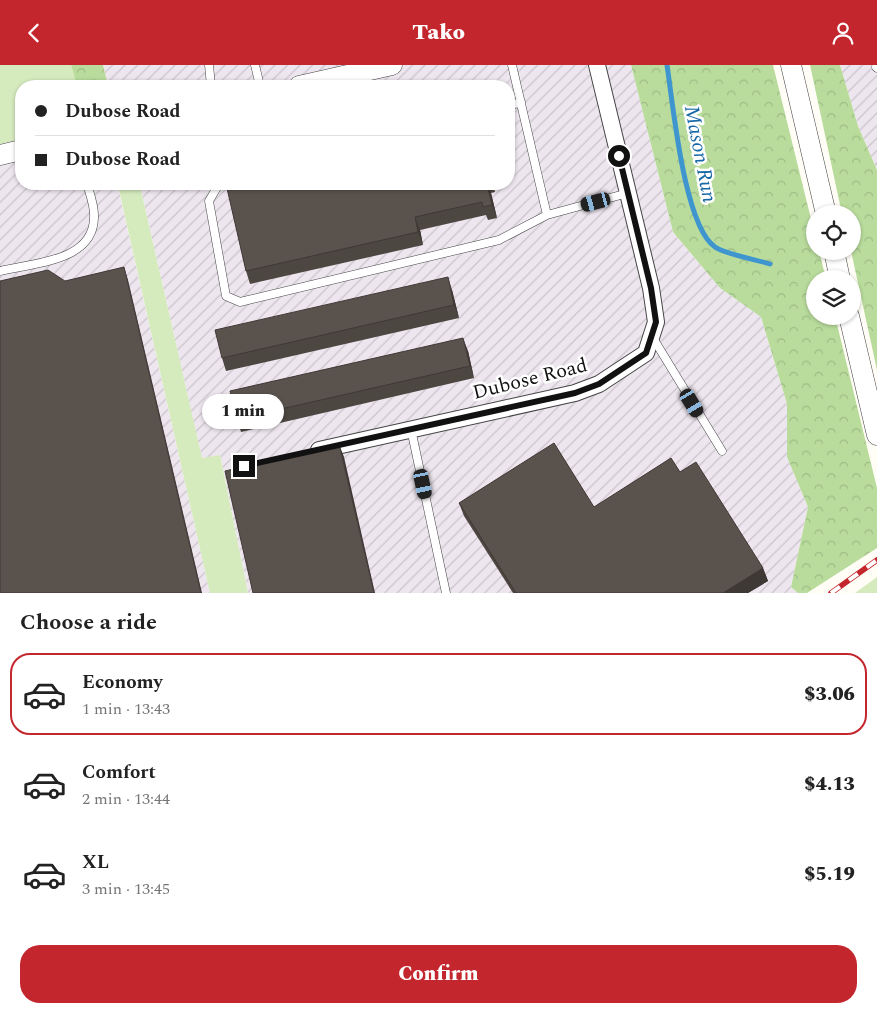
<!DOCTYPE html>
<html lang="en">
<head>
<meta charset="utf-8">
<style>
  body { margin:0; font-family:Spectral,serif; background:#f2f2f2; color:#222; height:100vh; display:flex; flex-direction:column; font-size:19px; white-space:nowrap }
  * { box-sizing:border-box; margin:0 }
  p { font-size:16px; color:#767676 }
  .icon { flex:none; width:28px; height:28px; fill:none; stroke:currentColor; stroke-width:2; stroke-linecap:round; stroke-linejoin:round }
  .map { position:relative; height:528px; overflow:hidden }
  .side { display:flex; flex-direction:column; background:#fff; flex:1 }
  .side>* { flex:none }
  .banner { position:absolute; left:15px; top:15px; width:500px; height:110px; border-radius:20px; box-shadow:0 1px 4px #0004; display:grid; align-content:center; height:110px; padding:0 20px; background:#fff }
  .buttons { position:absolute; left:806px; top:140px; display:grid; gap:10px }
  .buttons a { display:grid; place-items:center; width:55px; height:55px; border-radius:50%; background:#fff; box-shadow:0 1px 4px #0004; font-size:25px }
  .end { position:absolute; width:22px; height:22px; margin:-11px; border:6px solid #111; background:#fff; box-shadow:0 0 0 2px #fff }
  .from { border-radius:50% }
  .bubble { position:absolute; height:35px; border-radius:18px; background:#fff; box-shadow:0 1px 4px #0004; font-size:16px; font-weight:800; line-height:35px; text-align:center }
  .car { position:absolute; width:15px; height:30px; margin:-15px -8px; border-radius:6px; box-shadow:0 0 4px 1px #0007; background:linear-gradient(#222 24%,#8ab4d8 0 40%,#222 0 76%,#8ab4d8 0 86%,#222 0) }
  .banner b { display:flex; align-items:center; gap:18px; height:48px; font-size:19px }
  .banner b+b { border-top:1px solid #e0e0e0 }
  .banner i { width:12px; height:12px; background:#222 }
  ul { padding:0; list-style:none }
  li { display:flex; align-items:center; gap:15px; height:82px; margin:0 10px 8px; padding:0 10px; border:2px solid transparent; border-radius:20px }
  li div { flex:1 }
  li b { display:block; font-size:19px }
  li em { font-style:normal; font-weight:800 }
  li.current { border-color:#c4262e }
  li>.icon { width:45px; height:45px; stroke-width:1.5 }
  h2 { padding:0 20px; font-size:22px; line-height:60px }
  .button { display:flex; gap:10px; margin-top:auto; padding:10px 20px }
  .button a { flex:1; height:58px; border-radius:20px; background:#c4262e; color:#fff; font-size:20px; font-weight:800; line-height:58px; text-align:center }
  header { display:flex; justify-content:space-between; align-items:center; height:65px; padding:0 20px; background:#c4262e; color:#fff; font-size:22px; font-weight:800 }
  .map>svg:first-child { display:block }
  .industrial { fill:url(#industrial-furrows) }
  .grass { fill:#d5ebbd }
  .forest { fill:url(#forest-crowns) }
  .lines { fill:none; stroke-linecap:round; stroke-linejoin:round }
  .stream { stroke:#3f96cf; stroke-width:5 }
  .service-casing { stroke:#444; stroke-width:9 }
  .minor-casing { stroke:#444; stroke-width:18 }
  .tertiary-casing { stroke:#444; stroke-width:21 }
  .service { stroke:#fff; stroke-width:8 }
  .minor { stroke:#fff; stroke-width:16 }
  .tertiary { stroke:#fff; stroke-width:20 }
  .rail-casing { stroke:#c4262e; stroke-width:5.5 }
  .rail { stroke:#fff; stroke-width:4; stroke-dasharray:11; stroke-linecap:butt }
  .wall { fill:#4d4742 }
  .shaded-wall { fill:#3f3936 }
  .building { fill:#5a524d; stroke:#3f3936 }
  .route { stroke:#111; stroke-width:6 }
  .labels { text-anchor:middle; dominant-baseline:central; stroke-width:5; stroke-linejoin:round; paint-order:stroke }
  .street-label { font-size:20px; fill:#111; stroke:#fff }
  .water-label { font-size:21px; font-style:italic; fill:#1768a6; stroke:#fff }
</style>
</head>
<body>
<header><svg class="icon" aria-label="back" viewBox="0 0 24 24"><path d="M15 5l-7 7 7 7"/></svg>Tako<svg class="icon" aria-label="person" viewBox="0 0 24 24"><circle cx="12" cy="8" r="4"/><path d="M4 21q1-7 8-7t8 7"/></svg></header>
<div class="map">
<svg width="877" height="528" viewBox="0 0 877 528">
  <defs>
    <pattern id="industrial-furrows" width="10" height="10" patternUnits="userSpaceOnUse" patternTransform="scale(1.25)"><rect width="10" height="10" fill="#eee6ef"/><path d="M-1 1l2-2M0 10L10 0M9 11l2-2" fill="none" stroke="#cbc4cc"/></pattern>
    <pattern id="forest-crowns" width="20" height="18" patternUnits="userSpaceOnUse" patternTransform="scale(1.25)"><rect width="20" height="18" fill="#b9dc9c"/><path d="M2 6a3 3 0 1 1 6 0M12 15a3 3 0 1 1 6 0" fill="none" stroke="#9ebc85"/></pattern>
  </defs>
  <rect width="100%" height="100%" fill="#fffdf5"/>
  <!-- industrial -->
  <path class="industrial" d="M103 0H631L673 167 720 223 761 252 787 339V392L808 442 791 522 798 528H248L220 390 202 394 140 121 119 126 210 528H0V79L21 74V119H509V21H108Z
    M840 0H877V105L858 61Z"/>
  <!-- grass -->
  <path class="grass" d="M0 0H71L77 21H21V74L0 79Z
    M140 121 202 393 220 390 248 528H210L119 125Z
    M877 512V528H855Z"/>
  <!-- forest -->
  <path class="forest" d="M71 0H103L107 16 91 21H77Z
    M631 0H773L815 170V186H819L826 214H815V251H835L877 423V483L807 528H798L791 522 808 442 787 392V339L761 252 720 223 673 167Z
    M810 0H840L858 61 877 105V305L851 186 852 149H842Z"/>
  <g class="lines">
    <!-- stream -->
    <path class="stream" d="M667 0C673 39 684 161 715 182 724 189 758 195 770 199"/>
    <!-- service casing -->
    <g class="service-casing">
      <path id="service" d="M209 0 211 21
        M255 0 260 21
        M512 0 547 150 628 128
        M876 2 877 3
        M509 41 521 37
        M219 119 209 136 226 231 240 237 499 175 547 150
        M0 206C32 198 93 197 94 153 95 142 90 129 87 119
        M653 273 722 386
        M411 364 446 528"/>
    </g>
    <!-- minor casing -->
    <g class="minor-casing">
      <path id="minor" d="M319 385 575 328 599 319 646 288 656 257 651 223 597 0"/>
    </g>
    <!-- tertiary casing -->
    <g class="tertiary-casing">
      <path id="tertiary" d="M791 0 826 149
        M299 21 392 0
        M0 90 21 85
        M834 186 840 214
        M849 251 877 370"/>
    </g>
    <!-- service -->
    <use href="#service" class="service"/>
    <!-- minor -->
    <use href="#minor" class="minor"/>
    <!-- tertiary -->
    <use href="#tertiary" class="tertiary"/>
    <!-- rail casing -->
    <g class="rail-casing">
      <path id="rail" d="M831 528 877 495"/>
    </g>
    <!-- rail -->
    <use href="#rail" class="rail"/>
  </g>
  <!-- wall -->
  <path class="wall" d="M228 119H493L495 127 491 128 497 153 488 155 486 150 420 165 423 180 250 219 246 206Z
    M452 225 459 253 226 306 222 293Z
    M468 286 474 313 241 367 237 354Z
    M680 407 763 503 768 516 748 528H513L464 451 459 438 594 442Z"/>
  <!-- shaded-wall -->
  <path class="shaded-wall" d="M487 119 491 128 497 153 492 140Z
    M415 152 420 165 423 180 418 167Z
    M124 202 128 215 202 528H201Z
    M448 212 452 225 459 253 454 240Z
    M463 273 468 286 474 313 470 301Z
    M339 379 344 392 375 528H374Z
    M763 503 768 516 748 528H723Z"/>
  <!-- building -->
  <path class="building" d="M226 119H487L492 140 483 142 482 137 415 152 418 167 246 206Z
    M124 202 201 528H0V216L48 205 65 216Z
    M448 212 454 240 222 293 215 265Z
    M463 273 470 301 237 354 230 326Z
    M554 378 594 442 671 393 680 407 696 397 763 503 723 528H516L459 438Z
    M339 379 374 528H253L225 406Z"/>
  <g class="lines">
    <!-- route -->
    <path class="route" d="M244 401 575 328 599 319 646 288 656 257 651 223 619 91"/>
  </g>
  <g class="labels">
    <!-- street labels -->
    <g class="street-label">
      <text transform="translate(530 314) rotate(-14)">Dubose Road</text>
    </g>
    <!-- water labels -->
    <g class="water-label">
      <text transform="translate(700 89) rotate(79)">Mason Run</text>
    </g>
  </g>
</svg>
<div class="buttons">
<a><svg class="icon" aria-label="locate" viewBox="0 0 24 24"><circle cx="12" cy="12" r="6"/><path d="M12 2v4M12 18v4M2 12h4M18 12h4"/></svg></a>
<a><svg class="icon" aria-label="layers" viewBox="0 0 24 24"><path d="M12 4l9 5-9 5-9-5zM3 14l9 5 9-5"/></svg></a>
</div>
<i class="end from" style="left:619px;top:91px"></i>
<i class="end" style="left:244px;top:401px"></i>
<div class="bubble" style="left:202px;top:329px;width:82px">1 min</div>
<i class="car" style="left:596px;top:137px;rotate:255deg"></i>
<i class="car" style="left:692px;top:338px;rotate:149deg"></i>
<i class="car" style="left:423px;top:419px;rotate:168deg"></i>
<div class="banner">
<b><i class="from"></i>Dubose Road</b>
<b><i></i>Dubose Road</b>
</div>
</div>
<section class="side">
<h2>Choose a ride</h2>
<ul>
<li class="current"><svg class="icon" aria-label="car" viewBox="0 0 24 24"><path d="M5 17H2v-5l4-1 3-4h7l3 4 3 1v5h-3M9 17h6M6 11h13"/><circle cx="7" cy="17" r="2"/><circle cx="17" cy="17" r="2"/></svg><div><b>Economy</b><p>1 min · 13:43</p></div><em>$3.06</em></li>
<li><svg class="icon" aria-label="car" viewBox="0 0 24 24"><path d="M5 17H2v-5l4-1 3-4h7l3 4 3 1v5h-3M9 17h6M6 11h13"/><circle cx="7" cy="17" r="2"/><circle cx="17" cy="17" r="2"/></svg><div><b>Comfort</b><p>2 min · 13:44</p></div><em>$4.13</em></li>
<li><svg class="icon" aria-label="car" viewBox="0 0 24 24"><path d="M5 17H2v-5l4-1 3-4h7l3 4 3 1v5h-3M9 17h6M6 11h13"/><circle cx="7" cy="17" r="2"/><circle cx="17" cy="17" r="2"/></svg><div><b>XL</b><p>3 min · 13:45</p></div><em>$5.19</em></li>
</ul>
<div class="button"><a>Confirm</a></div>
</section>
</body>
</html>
